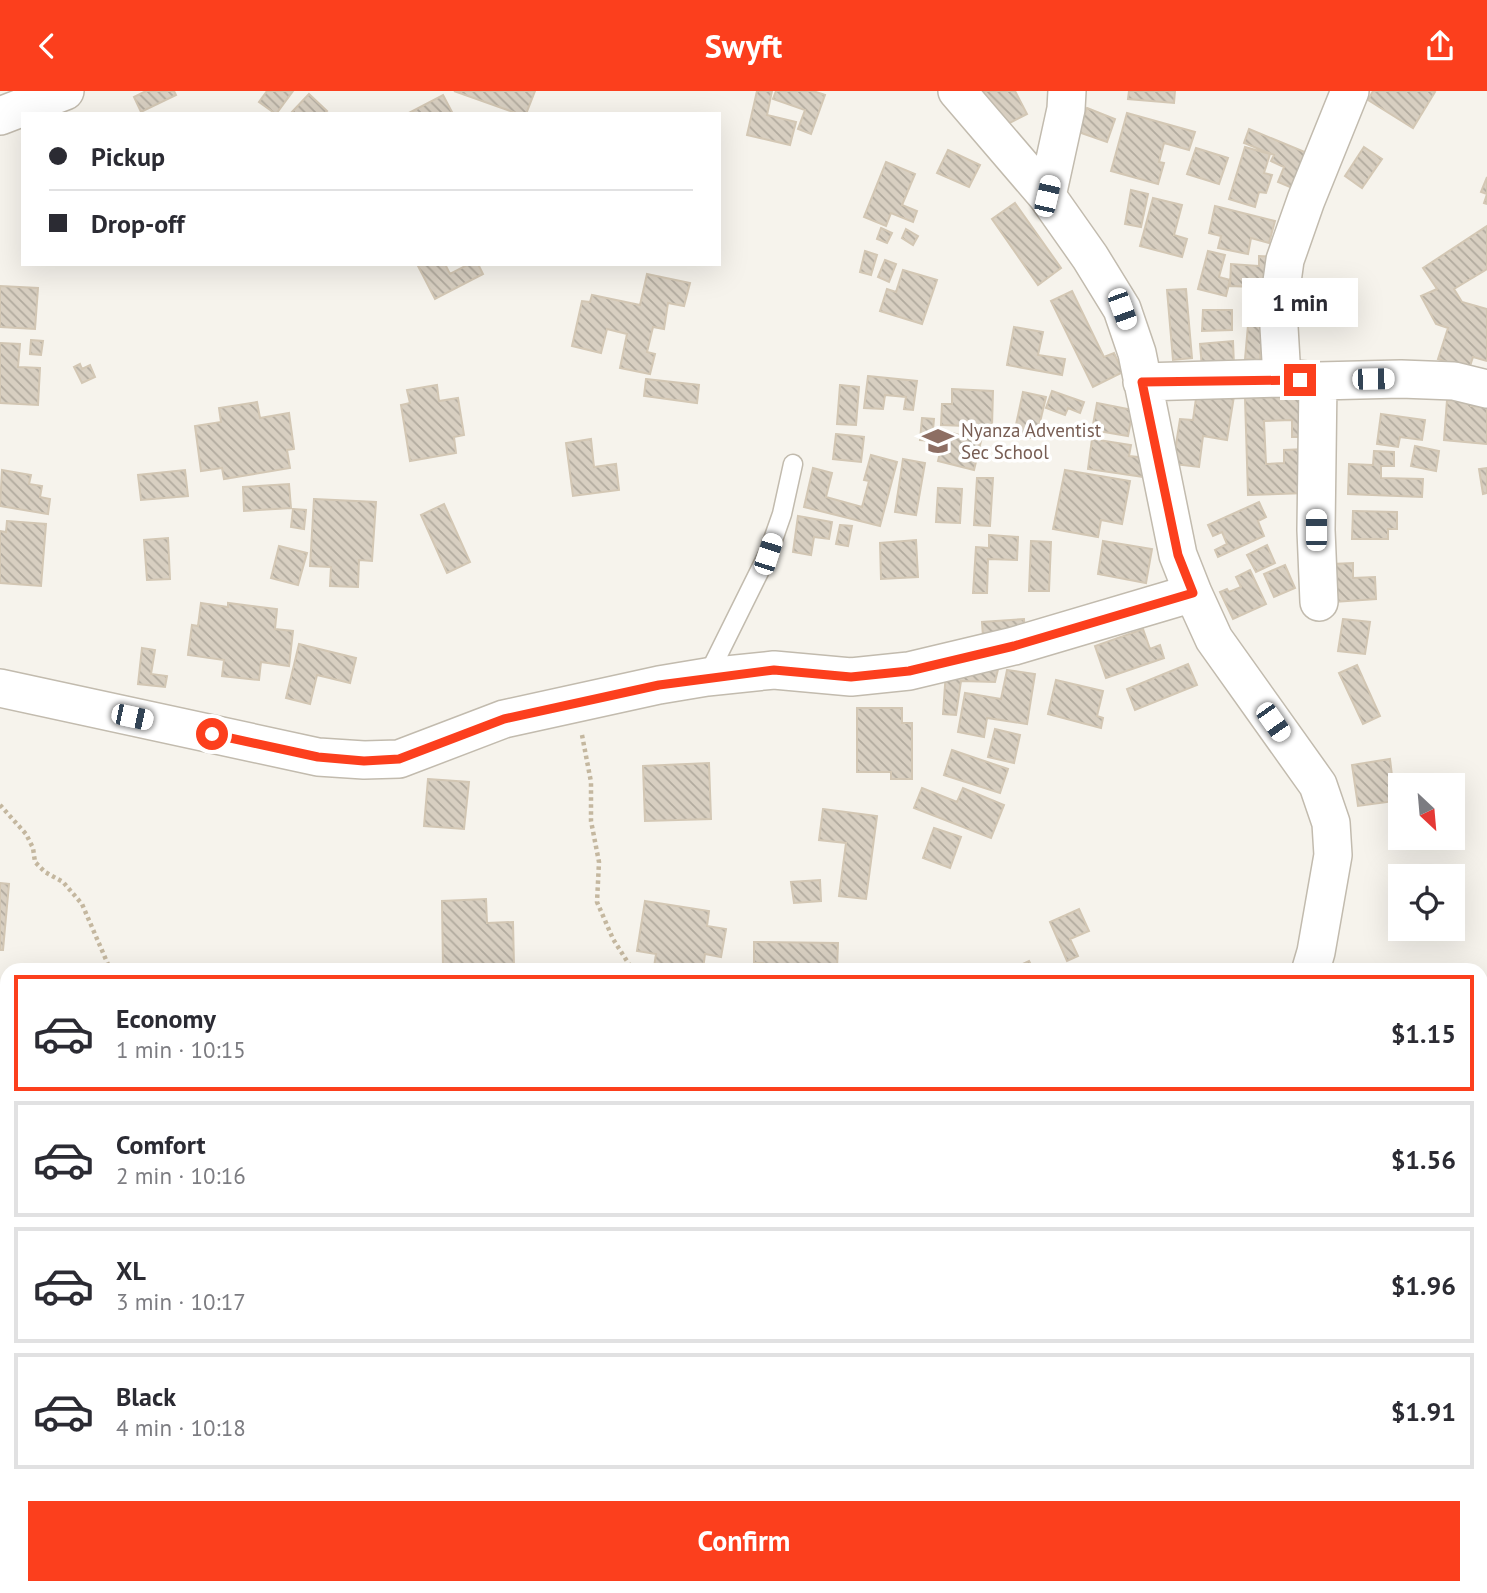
<!DOCTYPE html>
<html lang="en">
<head>
<meta charset="utf-8">
<style>
  body { margin:0; font-family:"PT Sans",sans-serif; background:#f7f7f7; color:#2b2b33; height:100vh; display:flex; flex-direction:column; font-size:26px; white-space:nowrap }
  * { box-sizing:border-box; margin:0 }
  p { font-size:23px; color:#7c7c81 }
  .icon { flex:none; width:38px; height:38px; fill:none; stroke:currentColor; stroke-width:2; stroke-linecap:round; stroke-linejoin:round }
  .map { position:relative; flex:1; overflow:hidden }
  .sheet { position:absolute; left:0px; top:872px; width:1488px; height:632px; display:flex; flex-direction:column; background:#fff; border-radius:21px 21px 0 0; box-shadow:0 7px 28px #0002 }
  .sheet>* { flex:none }
  .hud { position:absolute; left:21px; top:21px; width:700px; height:154px; border-radius:0px; box-shadow:0 7px 28px #0002; display:grid; align-content:center; height:154px; padding:0 28px; background:#fff }
  .needle { width:46px; rotate:154deg }
  .tools { position:absolute; left:1388px; top:682px; display:grid; gap:14px }
  .tools a { display:grid; place-items:center; width:77px; height:77px; border-radius:0px; background:#fff; box-shadow:0 7px 28px #0002; font-size:35px }
  .end { position:absolute; width:32px; height:32px; margin:-16px; border:9px solid #fc3f1d; background:#fff; box-shadow:0 0 0 4px #fff }
  .from { border-radius:50% }
  .bubble { position:absolute; height:49px; border-radius:0px; background:#fff; box-shadow:0 7px 28px #0002; font-size:23px; font-weight:600; line-height:49px; text-align:center }
  .car { position:absolute; width:21px; height:42px; margin:-21px -10px; border-radius:9px; box-shadow:0 0 5px 2px #0007; background:linear-gradient(#fff 24%,#345 0 40%,#fff 0 76%,#345 0 86%,#fff 0) }
  .hud b { display:flex; align-items:center; gap:24px; height:66px; font-size:26px }
  .hud b+b { border-top:2px solid #e1e1e2 }
  .hud i { width:18px; height:18px; background:#2b2b33 }
  ul { padding:12px 0 0; list-style:none }
  li { display:flex; align-items:center; gap:21px; height:116px; margin:0 14px 10px; padding:0 14px; border:4px solid #e1e1e2; border-radius:0px }
  li div { flex:1 }
  li b { display:block; font-size:26px }
  li em { font-style:normal; font-weight:600 }
  li.active { border-color:#fc3f1d }
  li>.icon { width:63px; height:63px; stroke-width:1.5 }
  .button { display:flex; gap:14px; margin-top:auto; padding:14px 28px }
  .button a { flex:1; height:80px; border-radius:0px; background:#fc3f1d; color:#fff; font-size:28px; font-weight:600; line-height:80px; text-align:center }
  header { display:flex; justify-content:space-between; align-items:center; height:91px; padding:0 28px; background:#fc3f1d; color:#fff; font-size:32px; font-weight:600 }
  .map>svg:first-child { display:block }
  .building { fill:url(#building-back-hatch); stroke:#d3c7b4; stroke-width:2 }
  .lines { fill:none; stroke-linecap:round; stroke-linejoin:round }
  .service-casing { stroke:#c2bbae; stroke-width:21 }
  .minor-casing { stroke:#c2bbae; stroke-width:40 }
  .path { stroke:#c4b79f; stroke-width:4.5; stroke-dasharray:3.5 3.5; stroke-linecap:butt }
  .service { stroke:#fff; stroke-width:18 }
  .minor { stroke:#fff; stroke-width:37 }
  .route { stroke:#fc3f1d; stroke-width:9 }
  .labels { text-anchor:middle; dominant-baseline:central; stroke-width:7; stroke-linejoin:round; paint-order:stroke }
  .education-label { font-size:19px; fill:#785e54; stroke:#fff; text-anchor:start }
</style>
</head>
<body>
<header><svg class="icon" aria-label="back" viewBox="0 0 24 24"><path d="M15 5l-7 7 7 7"/></svg>Swyft<svg class="icon" aria-label="share" viewBox="0 0 24 24"><path d="M12 15V3M7 8l5-5 5 5M5 13v7h14v-7"/></svg></header>
<div class="map">
<svg width="1487" height="1502" viewBox="0 0 1487 1502">
  <defs>
    <pattern id="building-back-hatch" width="6" height="6" patternUnits="userSpaceOnUse" patternTransform="scale(1.75)"><rect width="6" height="6" fill="#d8cfc1"/><path d="M-1 5l2 2M0 0l6 6M5-1l2 2" fill="none" stroke="#b1aa9e"/></pattern>
  </defs>
  <rect width="100%" height="100%" fill="#f6f3ec"/>
  <!-- building -->
  <path class="building" d="M146 0H174L176 4 141 21 134 6Z
    M267 0H293L276 23 259 11Z
    M454 0H535L526 23H519Z
    M757 0H772L767 24 796 31 790 54 747 44Z
    M776 0H813L825 4 811 43 798 38 805 19 773 8Z
    M978 0H1015L1027 23 998 38Z
    M1129 0H1175L1174 12 1128 8Z
    M1373 0H1433L1435 1 1413 37 1368 9Z
    M309 3 327 20 324 23H290Z
    M443 4 453 23H407Z
    M1087 17 1115 28 1107 51 1078 41Z
    M1127 22 1195 41 1189 59 1164 52 1159 71 1164 72 1158 93 1111 80Z
    M1249 38 1312 64 1297 99 1278 91 1284 76 1271 70 1274 64 1244 52Z
    M1245 56 1270 63 1264 82 1272 84 1266 102 1259 101 1255 116 1229 108Z
    M1364 56 1382 68 1362 97 1345 85Z
    M1196 57 1228 67 1219 93 1187 83Z
    M948 59 980 74 969 96 937 82Z
    M886 71 915 83 902 114 917 120 913 131 891 122 886 135 864 126Z
    M1487 86V113L1484 112 1487 103 1481 101Z
    M1131 99 1148 103 1141 136 1125 133Z
    M1153 107 1182 114 1174 144 1187 148 1182 166 1140 155Z
    M1015 112 1061 177 1038 194 992 128Z
    M1215 115 1275 130 1269 152 1251 147 1248 163 1218 157 1221 145 1209 142Z
    M1487 135V178L1454 198 1462 211 1487 218V270L1473 266 1469 278 1438 268 1448 237 1436 233 1421 205 1437 198 1423 177Z
    M881 137 892 142 887 152 877 148Z
    M906 138 918 145 913 154 902 147Z
    M865 160 877 164 871 184 860 181Z
    M1208 160 1225 164 1219 186 1230 189 1226 205 1198 198Z
    M1259 165 1278 166 1276 197 1230 195 1231 173 1259 175Z
    M885 169 896 173 889 191 878 186Z
    M417 173H445L450 183 469 173H478L483 183 435 208Z
    M903 179 937 189 922 233 880 220 887 198 896 201Z
    M647 183 690 192 684 215 668 212 664 238 653 236 647 261 655 263 650 283 620 277 627 243 607 238 601 262 572 255 582 210 590 211 592 204 640 214Z
    M0 195 38 197 35 238 0 236Z
    M1186 198 1192 267 1173 269 1167 199Z
    M1072 200 1104 266 1114 262 1123 281 1093 296 1051 210Z
    M1203 219H1232V239L1202 240Z
    M1249 223 1264 224 1260 269 1245 268Z
    M1014 236 1043 241 1038 264 1065 268 1062 284 1007 274Z
    M31 249 43 250 41 264 30 263Z
    M1233 250 1234 275 1202 277 1200 253Z
    M0 252 20 253 18 276 40 277 38 314 0 312Z
    M80 273 82 278 90 274 95 286 82 292 74 276Z
    M868 285 917 290 913 319 904 318 906 306 885 304 883 318 864 317Z
    M646 288 699 294 697 312 644 305Z
    M437 294 439 310 458 307 464 344 454 346 456 362 410 370 401 314 410 312 407 299Z
    M840 294 859 296 856 334 837 333Z
    M952 298 993 300 992 336 941 334 942 313H952Z
    M1052 300 1084 311 1080 322 1068 317 1065 324 1046 317Z
    M1197 300 1234 305 1227 349 1203 345 1199 376 1173 373 1180 328 1193 329Z
    M1023 301 1046 306 1036 348 1014 343Z
    M1307 305 1308 346H1292V329L1264 330 1266 373 1284 372V359L1306 358 1307 402 1248 404 1245 307Z
    M1447 309 1472 310 1471 315 1487 316V353L1444 349Z
    M257 311 260 327 289 322 294 358 287 359 290 377 224 388 222 377 201 380 195 335 221 331 219 317Z
    M1097 312 1133 319 1128 345 1092 339Z
    M1381 323 1425 329 1422 349 1400 346 1398 356 1377 353Z
    M922 327 934 328 932 350 920 349Z
    M945 340 981 350 974 379 938 370Z
    M836 343 864 346 861 371 833 368Z
    M591 348 594 376 616 373 619 399 573 405 566 352Z
    M1092 348 1131 354 1129 365 1147 367 1144 386 1088 378Z
    M1415 355 1439 360 1436 380 1411 375Z
    M1374 360 1394 361V375H1381V387L1423 388 1422 406 1348 403 1349 373 1373 374Z
    M871 364 897 371 880 435 804 416 813 377 832 382 826 406 862 416 869 390 864 389Z
    M903 368 925 372 916 424 895 421Z
    M1487 377V402L1483 403 1479 378Z
    M2 379 31 384 29 393 42 395 40 406 50 408 48 423 0 415Z
    M185 379 188 405 141 409 138 384Z
    M1065 379 1130 390 1122 433 1101 429 1098 446 1053 438Z
    M977 387H993L990 435 974 434Z
    M289 393 291 417 244 420 243 396Z
    M938 397 962 398 960 432 936 431Z
    M314 408 376 411 372 470 359 469 358 496 330 495 331 476 310 475Z
    M1259 411 1266 426 1258 430 1264 445 1218 466 1215 459 1227 453 1222 441 1213 445 1208 434Z
    M444 413 470 471 447 482 421 424Z
    M293 418 306 419 304 438 291 436Z
    M1353 420 1397 421V438H1388V448H1352Z
    M798 425 832 431 829 448 814 446 811 464 793 461Z
    M7 430 46 433 41 495 0 492V440L6 441Z
    M840 434 852 435 848 455 836 453Z
    M989 444 1018 446 1017 469 988 468 987 502H973L976 456 989 457Z
    M168 447 170 488 147 489 144 449Z
    M916 449 918 486 881 488 880 452Z
    M1031 450 1051 451 1049 500H1029Z
    M1103 450 1152 458 1146 492 1098 483Z
    M1267 454 1275 472 1256 481 1247 464Z
    M279 455 307 462 298 494 271 487Z
    M1353 472V487L1375 486 1376 508 1334 511 1332 473Z
    M1285 474 1295 497 1274 506 1264 483Z
    M1250 479 1266 513 1233 528 1220 501 1227 498 1229 501 1241 496 1236 486Z
    M201 512 228 516V512L277 518 275 538 293 540 289 575 261 571 259 589 222 585 224 569 188 564 192 534 198 535Z
    M1024 528 1025 544 983 546 982 531Z
    M1343 528 1370 531 1365 563 1338 560Z
    M1143 538 1150 558 1160 554 1164 567 1106 587 1095 555Z
    M299 553 356 567 350 592 317 584 310 613 286 607Z
    M142 557 155 559 151 583 167 585 165 596 138 593Z
    M1000 570 995 591 961 590 956 624 943 623 946 580Z
    M1188 573 1197 594 1135 619 1127 598Z
    M1357 574 1380 625 1363 633 1339 582Z
    M1007 579 1035 583 1027 633 987 627 984 646 958 641 965 602 1001 608Z
    M1056 589 1103 600 1097 625 1103 627 1101 637 1048 623Z
    M857 617H902V632H912V688H891V681H857Z
    M995 638 1020 644 1014 672 988 666Z
    M952 659 1008 678 1000 702 944 684Z
    M1390 668 1395 710 1358 715 1352 674Z
    M709 672 711 728 645 730 643 675Z
    M428 688 469 691 464 738 424 735Z
    M922 697 957 711 963 697 1004 714 991 747 914 717Z
    M823 718 877 725 866 808 839 805 846 752 819 749Z
    M934 737 961 746 950 777 923 767Z
    M820 789 821 810 794 812 791 791Z
    M0 792 9 793 3 859H0Z
    M486 808 487 832 513 831 514 875 443 878 442 810Z
    M645 810 709 820 707 835 726 838 721 866 705 863 703 878 654 876 656 863 637 860Z
    M1079 818 1089 840 1070 848 1078 865 1067 870 1050 831Z
    M754 851 838 852 837 878H763V872H754Z
    M1029 870 1033 878H1012Z
    M1487 1027V1068L1480 1072V1045L1484 1043 1480 1038V1031Z
    M0 1120 7 1124 0 1140Z
    M1482 1130 1487 1140V1203L1480 1206Z
    M1487 1307V1375L1480 1378V1310Z
    M1481 1484 1487 1497V1500L1482 1502H1411L1408 1496H1480Z
    M615 1496H706L709 1500 619 1502Z
    M794 1496H831L834 1502H783Z
    M870 1496H911L903 1502H873Z
    M1181 1496H1207L1210 1502H1185Z
    M1227 1496H1264L1267 1502H1220Z
    M1296 1496H1396L1400 1502H1299Z"/>
  <g class="lines">
    <!-- service casing -->
    <g class="service-casing">
      <path id="service" d="M707 586 768 463 782 423 793 373"/>
    </g>
    <!-- minor casing -->
    <g class="minor-casing">
      <path id="minor" d="M957 0 1047 105 1090 166 1122 218 1137 262 1178 464 1193 502 1214 548 1318 694 1331 732 1333 764 1316 861 1311 878
        M0 25 65 0
        M1047 105 1066 18 1067 0
        M1282 287 1278 219 1285 169 1306 109 1350 0
        M1318 290 1316 439 1319 511
        M1142 291 1282 287 1318 290 1401 288 1454 290 1487 298
        M0 597 318 666 364 669 399 668 504 628 659 594 707 586 774 579 851 586 909 580 1014 555 1193 502
        M0 912 7 913
        M1480 1098 1487 1094
        M0 1253 7 1254
        M1480 1446 1487 1460
        M962 1496 967 1502
        M1130 1496 1136 1502
        M1083 1502 1092 1496"/>
    </g>
    <!-- path -->
    <path class="path" d="M582 644 591 691V730L599 771 597 811 613 848 632 878
      M0 714 26 743 33 757 35 771 45 781 63 791 82 813 110 878"/>
    <!-- service -->
    <use href="#service" class="service"/>
    <!-- minor -->
    <use href="#minor" class="minor"/>
  </g>
  <g class="lines">
    <!-- route -->
    <path class="route" d="M212 643 318 666 364 670 399 668 504 628 659 594 774 579 851 586 909 580 1014 555 1193 502 1178 464 1142 291 1300 289"/>
  </g>
  <!-- icons -->
  <defs>
    <g id="school-bare" transform="scale(2.415)"><path d="M0-5L7-2L0 1L-7-2ZM-4 1L0 2.5L4 1V4Q0 6-4 4Z" fill="#8d6e63" stroke="#fff" stroke-width="2.5" paint-order="stroke"/></g>
  </defs>
  <g fill-rule="evenodd">
    <use href="#school-bare" x="938" y="350"/>
  </g>
  <g class="labels">
    <!-- education labels -->
    <g class="education-label">
      <text x="961" y="339">Nyanza Adventist<tspan x="961" dy="22">Sec School</tspan></text>
    </g>
  </g>
</svg>
<div class="tools">
<a><svg class="needle" viewBox="-14 -14 28 28"><path d="M0-13l5 13h-10z" fill="#e53935"/><path d="M0 13l5-13h-10z" fill="#7c7c81"/></svg></a>
<a><svg class="icon" aria-label="locate" viewBox="0 0 24 24"><circle cx="12" cy="12" r="6"/><path d="M12 2v4M12 18v4M2 12h4M18 12h4"/></svg></a>
</div>
<i class="end from" style="left:212px;top:643px"></i>
<i class="end" style="left:1300px;top:289px"></i>
<div class="bubble" style="left:1242px;top:187px;width:116px">1 min</div>
<i class="car" style="left:1047px;top:105px;rotate:13deg"></i>
<i class="car" style="left:1122px;top:218px;rotate:160deg"></i>
<i class="car" style="left:1373px;top:288px;rotate:89deg"></i>
<i class="car" style="left:1316px;top:439px;rotate:0deg"></i>
<i class="car" style="left:768px;top:463px;rotate:18deg"></i>
<i class="car" style="left:132px;top:626px;rotate:102deg"></i>
<i class="car" style="left:1273px;top:631px;rotate:145deg"></i>
<div class="hud">
<b><i class="from"></i>Pickup</b>
<b><i></i>Drop-off</b>
</div>
<section class="sheet">
<ul>
<li class="active"><svg class="icon" aria-label="car" viewBox="0 0 24 24"><path d="M5 17H2v-5l4-1 3-4h7l3 4 3 1v5h-3M9 17h6M6 11h13"/><circle cx="7" cy="17" r="2"/><circle cx="17" cy="17" r="2"/></svg><div><b>Economy</b><p>1 min · 10:15</p></div><em>$1.15</em></li>
<li><svg class="icon" aria-label="car" viewBox="0 0 24 24"><path d="M5 17H2v-5l4-1 3-4h7l3 4 3 1v5h-3M9 17h6M6 11h13"/><circle cx="7" cy="17" r="2"/><circle cx="17" cy="17" r="2"/></svg><div><b>Comfort</b><p>2 min · 10:16</p></div><em>$1.56</em></li>
<li><svg class="icon" aria-label="car" viewBox="0 0 24 24"><path d="M5 17H2v-5l4-1 3-4h7l3 4 3 1v5h-3M9 17h6M6 11h13"/><circle cx="7" cy="17" r="2"/><circle cx="17" cy="17" r="2"/></svg><div><b>XL</b><p>3 min · 10:17</p></div><em>$1.96</em></li>
<li><svg class="icon" aria-label="car" viewBox="0 0 24 24"><path d="M5 17H2v-5l4-1 3-4h7l3 4 3 1v5h-3M9 17h6M6 11h13"/><circle cx="7" cy="17" r="2"/><circle cx="17" cy="17" r="2"/></svg><div><b>Black</b><p>4 min · 10:18</p></div><em>$1.91</em></li>
</ul>
<div class="button"><a>Confirm</a></div>
</section>
</div>
</body>
</html>
